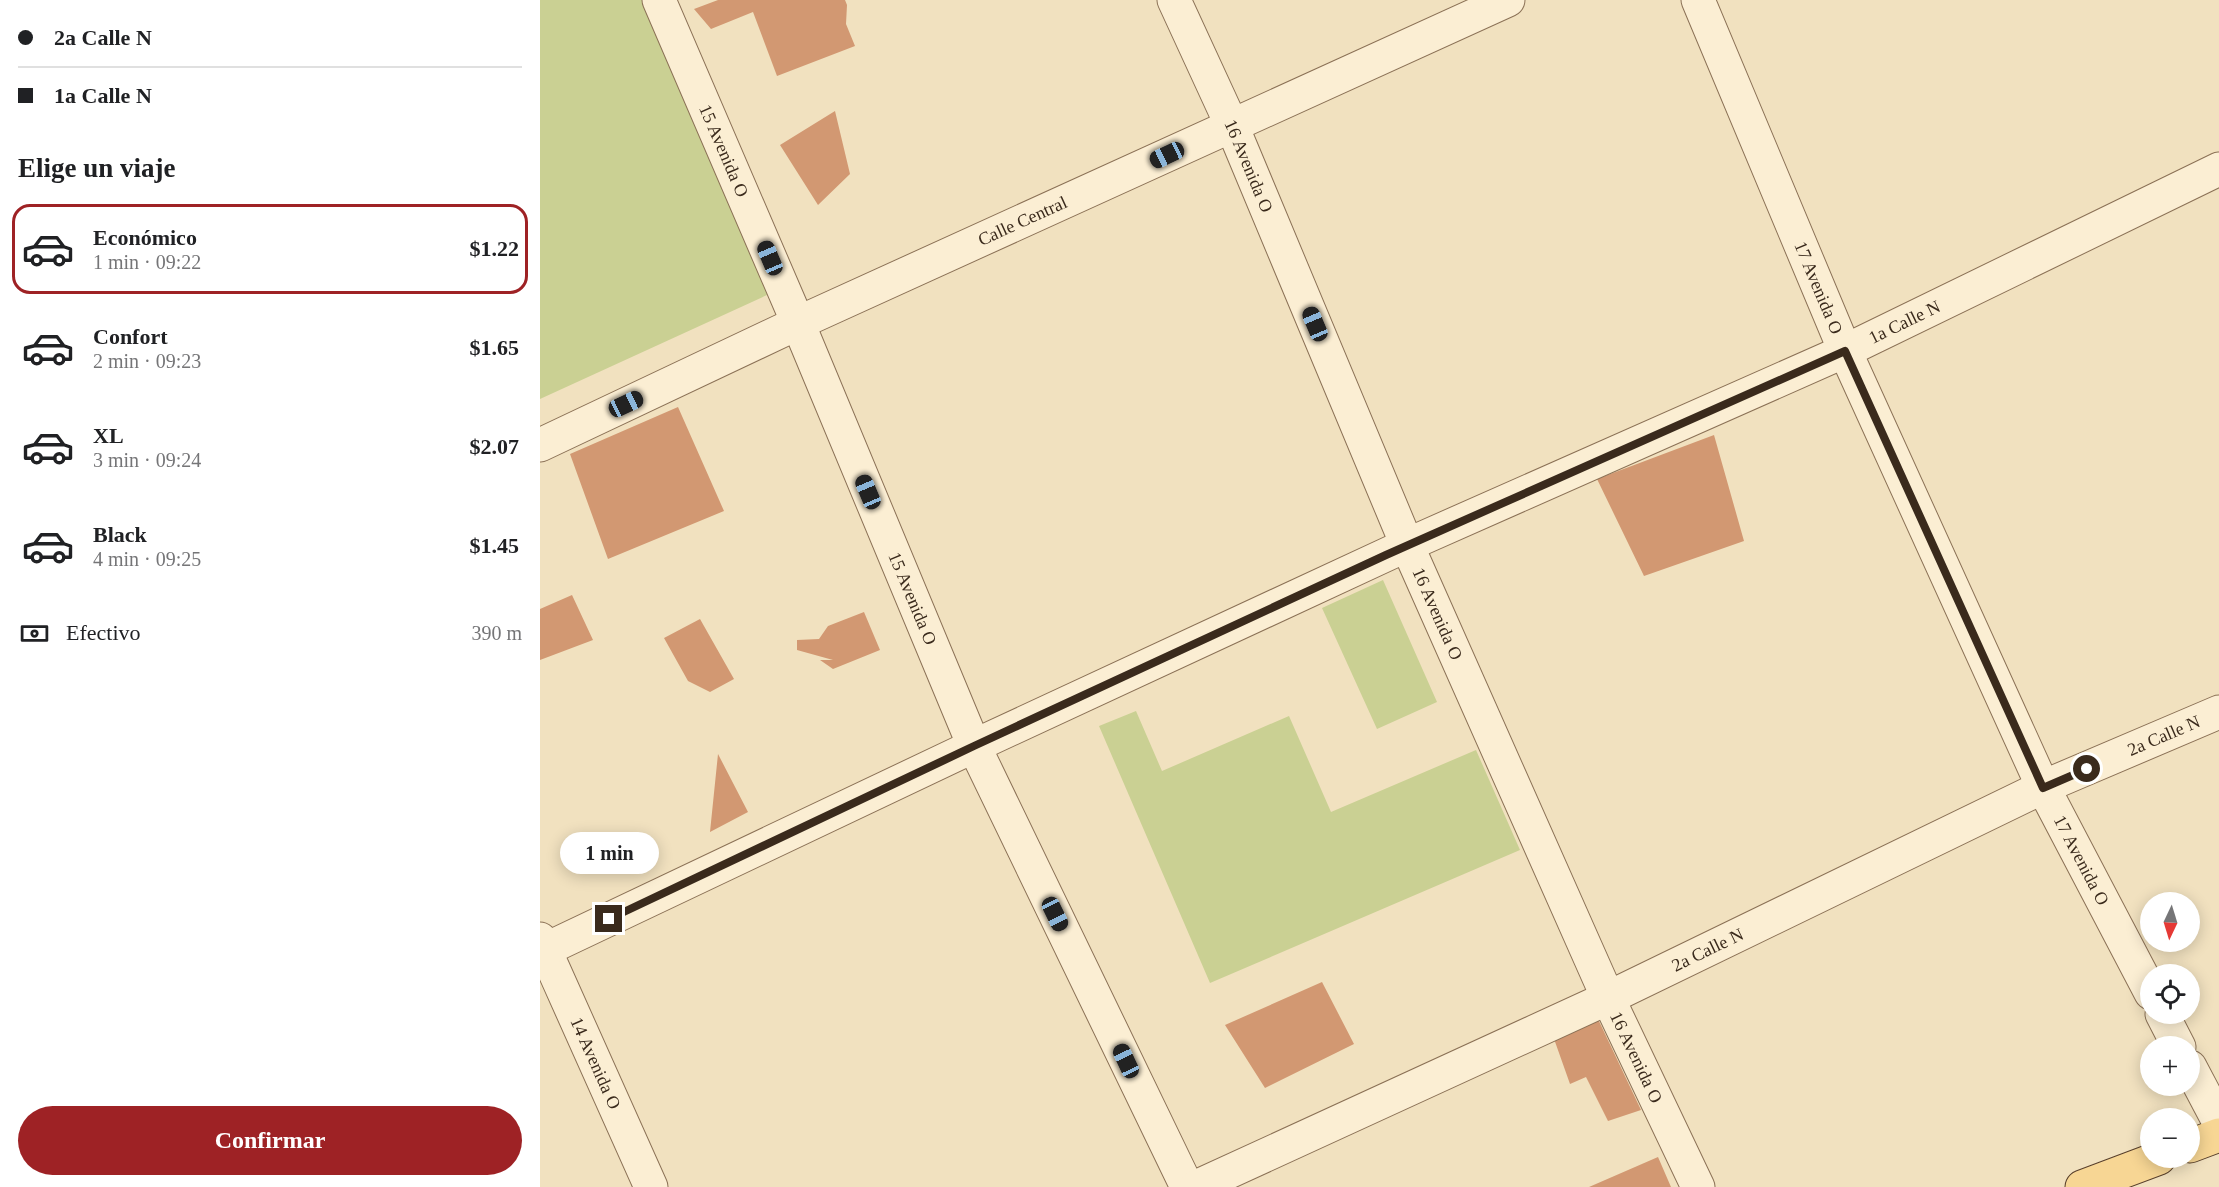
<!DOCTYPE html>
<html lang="es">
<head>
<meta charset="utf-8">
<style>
  body { margin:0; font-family:Georgia,serif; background:#f6f6f6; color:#202124; height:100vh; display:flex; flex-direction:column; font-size:22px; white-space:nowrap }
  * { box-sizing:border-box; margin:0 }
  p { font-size:20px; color:#757577 }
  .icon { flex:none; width:33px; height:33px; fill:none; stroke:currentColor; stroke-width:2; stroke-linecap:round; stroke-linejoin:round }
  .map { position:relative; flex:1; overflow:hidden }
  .sheet { display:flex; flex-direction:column; background:#fff; width:540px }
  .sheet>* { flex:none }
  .top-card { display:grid; align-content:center; height:132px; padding:0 18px; background:#fff }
  .needle { width:39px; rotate:184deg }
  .buttons { position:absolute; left:1600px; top:892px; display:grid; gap:12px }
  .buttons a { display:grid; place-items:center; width:60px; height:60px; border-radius:50%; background:#fff; box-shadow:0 3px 15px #0003; font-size:30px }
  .end { position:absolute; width:27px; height:27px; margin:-14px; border:8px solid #3a2a1c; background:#fff; box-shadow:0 0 0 3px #fff }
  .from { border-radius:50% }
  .bubble { position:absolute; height:42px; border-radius:21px; background:#fff; box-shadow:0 3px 15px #0003; font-size:20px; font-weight:800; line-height:42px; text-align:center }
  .car { position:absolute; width:18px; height:36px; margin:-18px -9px; border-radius:8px; box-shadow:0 0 4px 2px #0007; background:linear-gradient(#222 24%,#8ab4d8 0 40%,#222 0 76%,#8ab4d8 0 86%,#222 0) }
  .top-card b { display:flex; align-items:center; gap:21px; height:57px; font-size:22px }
  .top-card b+b { border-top:2px solid #e0e0e0 }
  .top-card i { width:15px; height:15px; background:#202124 }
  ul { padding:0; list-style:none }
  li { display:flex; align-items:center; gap:18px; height:90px; margin:0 12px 9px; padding:0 6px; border:3px solid transparent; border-radius:18px }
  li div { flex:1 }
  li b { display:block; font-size:22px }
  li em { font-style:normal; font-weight:800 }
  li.on { border-color:#9e2225 }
  li>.icon { width:54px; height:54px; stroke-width:1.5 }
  h2 { padding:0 18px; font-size:27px; line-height:72px }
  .pay { display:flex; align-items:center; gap:15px; height:66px; padding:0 18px; font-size:22px }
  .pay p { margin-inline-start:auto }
  .action { display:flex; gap:12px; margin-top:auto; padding:12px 18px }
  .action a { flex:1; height:69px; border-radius:36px; background:#9e2225; color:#fff; font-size:24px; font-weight:800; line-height:69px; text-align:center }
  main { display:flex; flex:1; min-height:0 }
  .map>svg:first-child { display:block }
  .green { fill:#cad093 }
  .building { fill:#d29872 }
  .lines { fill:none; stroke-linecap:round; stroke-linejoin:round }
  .minor-casing { stroke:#8b7156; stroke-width:35 }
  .major-casing { stroke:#583f2b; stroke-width:35 }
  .minor { stroke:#fbeed3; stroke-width:33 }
  .major { stroke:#f7d694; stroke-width:33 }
  .route { stroke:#3a2a1c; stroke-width:8 }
  .labels { text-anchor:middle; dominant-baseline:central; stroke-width:6; stroke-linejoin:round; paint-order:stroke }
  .street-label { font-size:18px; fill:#3a2a1c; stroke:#f8ebcf }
</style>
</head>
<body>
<main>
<section class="sheet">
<div class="top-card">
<b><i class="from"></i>2a Calle N</b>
<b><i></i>1a Calle N</b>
</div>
<h2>Elige un viaje</h2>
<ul>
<li class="on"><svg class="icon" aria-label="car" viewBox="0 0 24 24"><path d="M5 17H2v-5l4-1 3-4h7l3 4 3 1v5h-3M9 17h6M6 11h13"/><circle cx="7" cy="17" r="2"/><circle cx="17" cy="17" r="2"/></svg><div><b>Económico</b><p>1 min · 09:22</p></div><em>$1.22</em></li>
<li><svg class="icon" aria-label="car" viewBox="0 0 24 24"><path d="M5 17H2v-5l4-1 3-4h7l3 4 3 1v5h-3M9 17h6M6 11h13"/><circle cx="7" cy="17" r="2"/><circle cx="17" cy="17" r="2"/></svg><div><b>Confort</b><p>2 min · 09:23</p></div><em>$1.65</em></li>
<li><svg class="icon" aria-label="car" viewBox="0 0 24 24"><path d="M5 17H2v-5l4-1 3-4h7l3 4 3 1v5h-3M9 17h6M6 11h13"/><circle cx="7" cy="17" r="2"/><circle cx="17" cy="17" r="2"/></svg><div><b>XL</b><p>3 min · 09:24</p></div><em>$2.07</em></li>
<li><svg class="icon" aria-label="car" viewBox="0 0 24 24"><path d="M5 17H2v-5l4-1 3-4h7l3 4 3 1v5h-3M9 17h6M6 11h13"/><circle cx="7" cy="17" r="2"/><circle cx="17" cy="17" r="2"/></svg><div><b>Black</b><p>4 min · 09:25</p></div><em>$1.45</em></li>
</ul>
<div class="pay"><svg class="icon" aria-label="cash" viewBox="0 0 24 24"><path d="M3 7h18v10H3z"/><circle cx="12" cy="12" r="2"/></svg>Efectivo<p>390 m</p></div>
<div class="action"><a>Confirmar</a></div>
</section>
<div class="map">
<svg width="1679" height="1187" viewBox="0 0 1679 1187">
  <rect width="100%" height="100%" fill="#f1e1bf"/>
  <!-- green -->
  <path class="green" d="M0 0H117L238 290 0 399Z
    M843 580 897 702 837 729 782 608Z
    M596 711 622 771 749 716 791 812 936 750 980 850 670 983 559 726Z"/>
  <!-- building -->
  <path class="building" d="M178 0H305L307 5 306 24 315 46 237 76 213 12 171 29 154 9Z
    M295 111 310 174 278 205 240 145Z
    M138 407 184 511 68 559 30 454Z
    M1174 435 1204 541 1104 576 1057 479Z
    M32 595 53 640 0 660V609Z
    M324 612 340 650 293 669 280 660H293L257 650V640L279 639 288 626Z
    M160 619 194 679 170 692 148 681 124 638Z
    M178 754 208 812 170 832Z
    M782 982 814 1044 725 1088 685 1025Z
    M1058 1019 1101 1110 1068 1121 1046 1077 1030 1084 1013 1036Z
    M1118 1157 1131 1187H1049Z"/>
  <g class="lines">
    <!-- minor casing -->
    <g class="minor-casing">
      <g id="minor">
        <path id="s1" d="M119 0 258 323 434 746 647 1187"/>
        <path id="s2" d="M634 0 692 126 867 545 1068 998 1158 1187"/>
        <path id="s3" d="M1158 0 1305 351 1503 787 1611 993"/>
        <path id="s4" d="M0 445 258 323 968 0"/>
        <path id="s5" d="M0 939 111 1187"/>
        <path id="s6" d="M0 952 434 746 867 545 1305 351 1679 169"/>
        <path d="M1622 1014 1639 1047"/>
        <path d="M1650 1067 1679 1122"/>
        <path id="s7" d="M656 1187 1068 998 1503 787 1679 712"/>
      </g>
    </g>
    <!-- major casing -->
    <g class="major-casing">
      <path id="major" d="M1650 1146 1679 1135
        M1542 1187 1619 1158"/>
    </g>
    <!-- minor -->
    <use href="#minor" class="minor"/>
    <!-- major -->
    <use href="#major" class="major"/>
  </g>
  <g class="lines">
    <!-- route -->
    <path class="route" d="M69 919 434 746 846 555 1305 351 1503 788 1547 769"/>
  </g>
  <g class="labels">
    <!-- street labels -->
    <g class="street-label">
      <text stroke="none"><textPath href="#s1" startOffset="164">15 Avenida O</textPath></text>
      <text stroke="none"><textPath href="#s2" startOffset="182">16 Avenida O</textPath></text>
      <text stroke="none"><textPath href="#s4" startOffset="532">Calle Central</textPath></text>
      <text stroke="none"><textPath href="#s3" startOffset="312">17 Avenida O</textPath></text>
      <text stroke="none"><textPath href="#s6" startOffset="1503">1a Calle N</textPath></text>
      <text stroke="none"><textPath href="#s1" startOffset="650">15 Avenida O</textPath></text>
      <text stroke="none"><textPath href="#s2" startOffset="668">16 Avenida O</textPath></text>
      <text stroke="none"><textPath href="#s7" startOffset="1068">2a Calle N</textPath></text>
      <text stroke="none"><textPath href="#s3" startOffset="942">17 Avenida O</textPath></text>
      <text stroke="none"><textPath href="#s7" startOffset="564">2a Calle N</textPath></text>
      <text stroke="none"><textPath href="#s2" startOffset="1154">16 Avenida O</textPath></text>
      <text stroke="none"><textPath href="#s5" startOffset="136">14 Avenida O</textPath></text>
    </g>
  </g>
</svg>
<div class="buttons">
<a><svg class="needle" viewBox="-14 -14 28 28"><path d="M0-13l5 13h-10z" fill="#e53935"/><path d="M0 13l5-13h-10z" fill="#757577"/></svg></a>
<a><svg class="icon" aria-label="locate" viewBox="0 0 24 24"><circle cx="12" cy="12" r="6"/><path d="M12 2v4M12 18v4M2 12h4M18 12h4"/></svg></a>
<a>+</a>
<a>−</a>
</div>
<i class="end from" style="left:1547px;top:769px"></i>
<i class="end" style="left:69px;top:919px"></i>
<div class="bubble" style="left:20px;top:832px;width:99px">1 min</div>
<i class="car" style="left:627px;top:155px;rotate:245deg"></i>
<i class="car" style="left:230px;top:258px;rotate:337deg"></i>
<i class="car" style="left:775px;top:324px;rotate:337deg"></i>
<i class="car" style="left:86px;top:404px;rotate:65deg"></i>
<i class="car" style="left:328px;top:492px;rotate:337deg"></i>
<i class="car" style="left:515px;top:914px;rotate:154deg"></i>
<i class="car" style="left:586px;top:1061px;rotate:335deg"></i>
</div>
</main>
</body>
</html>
